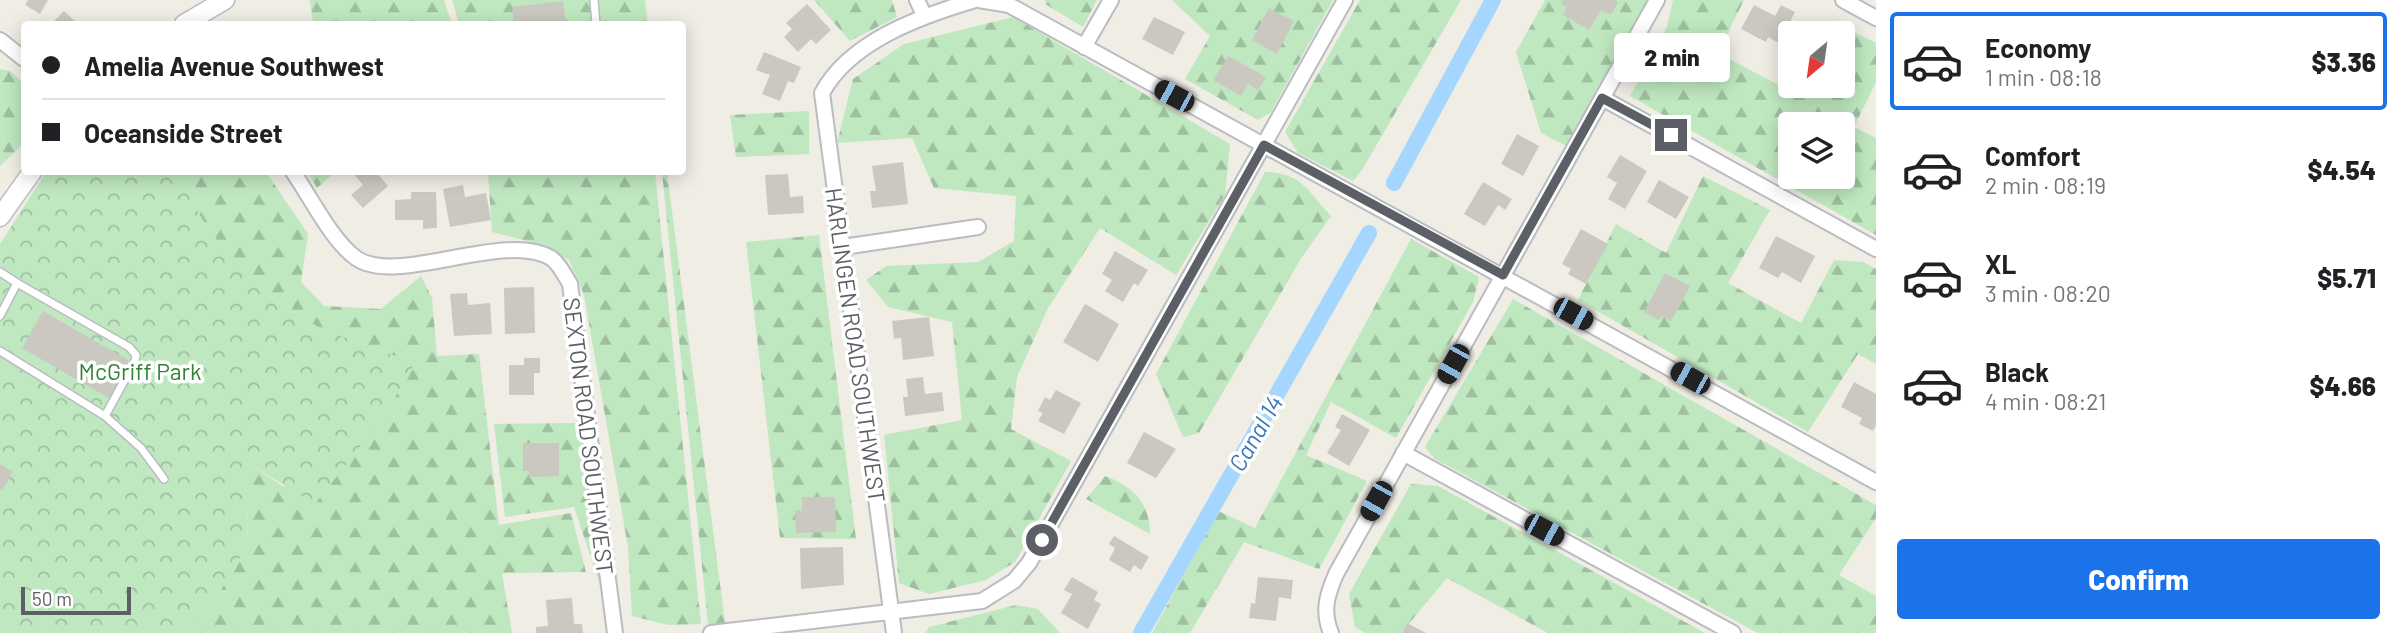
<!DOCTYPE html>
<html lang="en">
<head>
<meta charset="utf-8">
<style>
  body { margin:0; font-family:Barlow,sans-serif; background:#f2f2f2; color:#202124; height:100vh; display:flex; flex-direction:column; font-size:26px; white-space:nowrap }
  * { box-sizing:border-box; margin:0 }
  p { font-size:23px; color:#757577 }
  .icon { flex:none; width:38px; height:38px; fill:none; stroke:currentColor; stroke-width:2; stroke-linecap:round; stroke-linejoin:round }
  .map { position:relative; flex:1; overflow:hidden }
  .side { display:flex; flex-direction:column; background:#fff; width:525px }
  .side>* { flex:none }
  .guide { position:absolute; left:21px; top:21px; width:665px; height:154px; border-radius:7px; box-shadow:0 4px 18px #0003; display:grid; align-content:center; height:154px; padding:0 21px; background:#fff }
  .needle { width:46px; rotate:209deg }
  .buttons { position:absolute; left:1778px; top:21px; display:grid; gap:14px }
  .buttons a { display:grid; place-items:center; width:77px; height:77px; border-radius:7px; background:#fff; box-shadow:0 4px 18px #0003; font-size:35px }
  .scale { position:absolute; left:21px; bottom:18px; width:110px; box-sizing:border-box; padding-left:7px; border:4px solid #5c6066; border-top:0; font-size:19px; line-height:24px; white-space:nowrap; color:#5c6066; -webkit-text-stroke:5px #fff; paint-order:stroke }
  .end { position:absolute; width:32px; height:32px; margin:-16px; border:9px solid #5c6066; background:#fff; box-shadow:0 0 0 4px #fff }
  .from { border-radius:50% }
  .bubble { position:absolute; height:49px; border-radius:7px; background:#fff; box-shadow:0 4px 18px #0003; font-size:23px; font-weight:800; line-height:49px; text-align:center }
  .car { position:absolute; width:21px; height:42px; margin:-21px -10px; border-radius:9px; box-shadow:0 0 5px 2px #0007; background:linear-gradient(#222 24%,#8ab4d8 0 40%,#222 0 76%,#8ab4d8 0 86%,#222 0) }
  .guide b { display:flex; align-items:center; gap:24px; height:66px; font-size:26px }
  .guide b+b { border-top:2px solid #e0e0e0 }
  .guide i { width:18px; height:18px; background:#202124 }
  ul { padding:12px 0 0; list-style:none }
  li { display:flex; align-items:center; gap:21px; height:98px; margin:0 14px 10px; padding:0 7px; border:4px solid transparent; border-radius:7px }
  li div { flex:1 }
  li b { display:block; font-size:26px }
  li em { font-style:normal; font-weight:800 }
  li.selected { border-color:#1a73e8 }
  li>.icon { width:63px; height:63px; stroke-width:1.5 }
  .cta { display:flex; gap:14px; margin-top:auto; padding:14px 21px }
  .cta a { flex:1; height:80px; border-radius:7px; background:#1a73e8; color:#fff; font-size:28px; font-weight:800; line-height:80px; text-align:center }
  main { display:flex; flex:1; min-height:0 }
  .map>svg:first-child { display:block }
  .forest { fill:url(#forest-firs); fill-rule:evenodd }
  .park { fill:url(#park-crowns) }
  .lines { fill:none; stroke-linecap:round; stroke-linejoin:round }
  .canal { stroke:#a4d6ff; stroke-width:16 }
  .building { fill:#cac8c1 }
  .service-casing { stroke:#b9bcc1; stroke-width:10 }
  .minor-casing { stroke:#b9bcc1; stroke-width:18 }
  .tertiary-casing { stroke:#b9bcc1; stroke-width:21 }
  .service { stroke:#fff; stroke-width:7 }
  .minor { stroke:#fff; stroke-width:14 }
  .tertiary { stroke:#fff; stroke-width:18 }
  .route { stroke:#5c6066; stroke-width:9 }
  .labels { text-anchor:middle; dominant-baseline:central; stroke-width:7; stroke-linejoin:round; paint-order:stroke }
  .street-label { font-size:23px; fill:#5c6066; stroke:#fff }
  .park-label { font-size:23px; fill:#2f8234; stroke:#fff }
  .water-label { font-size:24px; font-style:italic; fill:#3a76b8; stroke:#fff }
</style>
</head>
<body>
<main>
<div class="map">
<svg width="1876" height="633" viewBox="0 0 1876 633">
  <defs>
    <pattern id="forest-firs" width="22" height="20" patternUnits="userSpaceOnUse" patternTransform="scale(1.75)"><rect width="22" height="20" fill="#bfe8c0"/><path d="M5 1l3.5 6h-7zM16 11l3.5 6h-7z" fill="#9ebfa0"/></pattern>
    <pattern id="park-crowns" width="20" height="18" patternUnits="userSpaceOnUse" patternTransform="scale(1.75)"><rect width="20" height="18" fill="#bfe8c0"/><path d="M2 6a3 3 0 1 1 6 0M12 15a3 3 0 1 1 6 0" fill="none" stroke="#9ebfa0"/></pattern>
  </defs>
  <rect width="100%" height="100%" fill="#efede4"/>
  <!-- forest -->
  <path class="forest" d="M310 0H444L452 24H313Z
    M452 0H645L648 24H459Z
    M814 0H892L897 17 850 41Z
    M1045 0H1097L1083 27 1045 4Z
    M1172 0H1333L1271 112 1258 120 1185 79 1210 36Z
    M1360 0H1461L1362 170 1353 181 1298 153 1285 132Z
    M1545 0H1649L1567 146 1541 133 1516 52Z
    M1673 0H1744L1718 53 1794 93 1800 86H1843V33H1837L1842 26 1876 43V82L1854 127 1876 138V235L1630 96 1667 27ZM1790 124H1843V177H1790Z
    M1013 17 1230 144 1225 195 1176 275 1100 228 1048 308 1017 377 1011 429 1071 461 1015 562 986 580 929 594 899 583 884 435 962 420 952 322 888 307 866 280 886 266 978 262 1014 241 1016 196 934 188 912 138 837 143 853 79 904 44Z
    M0 69 10 71 24 83V143L0 166Z
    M809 111V154L736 157 730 115Z
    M175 172H266L308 234 301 282 324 306 381 309 421 276 432 298 437 356 479 354 499 525 571 513 586 572 502 573 512 633H186C207 609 248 560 248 527 248 504 243 485 248 463L284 487 414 363 321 329 269 295 158 364 205 224Z
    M307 172H335L317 188Z
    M488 172H655L701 624 668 625 632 616 628 547 584 295 569 260 535 243 492 232Z
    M662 172H667L725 623 708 625Z
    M1265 172C1301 172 1308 191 1331 216L1302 257 1199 433 1183 437 1156 374Z
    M1703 176 1770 210 1728 283 1801 323 1834 260 1863 262 1876 269V364L1858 354 1808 432 1578 300 1616 224 1666 253Z
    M819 235 856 539 780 538 746 242Z
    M1411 239 1479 277 1473 302 1396 438 1331 402 1306 455 1367 481 1319 569 1244 542 1190 633H1152L1218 511 1255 528Z
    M1513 299 1876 505V518L1839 575 1876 596V633H1758L1435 459 1425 447Z
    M571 354 601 588 574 507 505 517 494 424 577 423Z
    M1105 476C1133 486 1150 503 1150 534L1086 499Z
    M1411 484 1438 486 1705 633H1548L1447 578 1401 633H1365L1355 627 1349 594Z
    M1016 605 1038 609 1060 633H925L929 627Z"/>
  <!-- park -->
  <path class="park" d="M46 172H175L205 224 247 281 321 329 415 363 383 418 315 504 248 463C243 486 248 504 248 527 248 560 208 609 186 633H0V244Z"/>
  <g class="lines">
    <!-- canal -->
    <path class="canal" d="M1394 183 1493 0
      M1141 633 1369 233"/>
  </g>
  <!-- building -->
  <path class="building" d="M28 0H48L40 14 25 5Z
    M1563 0H1615L1618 2 1611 15 1601 10 1589 30 1563 15 1567 7 1561 4Z
    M563 1 566 24H514L512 7Z
    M807 4 831 30 816 44 811 39 798 52 784 37 792 29 786 23Z
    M1754 5 1775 16 1781 5 1795 12 1779 43 1768 37 1766 42 1741 29Z
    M1269 8 1294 21 1277 54 1252 40Z
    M64 11 78 24H51Z
    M1154 17 1185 32 1173 55 1142 39Z
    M764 52 801 67 794 83 788 81 780 101 762 94 770 75 756 70Z
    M1228 56 1266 77 1258 90 1248 84 1241 96 1213 80Z
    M1517 134 1539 146 1523 176 1501 164Z
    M1620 155 1647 171 1625 209 1608 199 1617 183 1607 177Z
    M903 162 908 204 872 208 870 191H876L872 166Z
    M352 172H376L388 186 363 208 351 195 363 185Z
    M788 174 790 197 803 196 804 213 768 215 765 175Z
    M1659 180 1689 197 1676 219 1647 202Z
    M1483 182 1512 199 1505 210 1498 205 1485 226 1464 214Z
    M463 185 465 197 486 193 491 220 450 227 443 189Z
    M411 192H436L437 228 423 229V220H395V200L411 199Z
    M1581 229 1608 244 1586 284 1568 274 1571 269 1562 264Z
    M1776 236 1815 256 1801 283 1782 272 1778 278 1759 268Z
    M1115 251 1148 270 1138 286 1134 283 1123 302 1105 291 1112 280 1102 274Z
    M1665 273 1690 286 1671 321 1662 316 1659 320 1644 312Z
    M534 287 535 333 505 334 504 288Z
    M467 293 468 305 490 303 492 334 454 336 450 294Z
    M1085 304 1119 324 1098 362 1063 342Z
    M43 311 133 363 112 400 22 348Z
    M929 317 934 356 903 360 901 338 894 339 892 321Z
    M524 358H540V373H534V395H509V365H524Z
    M923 377 925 394 942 392 944 411 905 416 903 397H908L906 379Z
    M1854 382 1876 394V425L1873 431 1859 424 1862 418 1841 407Z
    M1056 390 1081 403 1064 434 1038 421 1043 413 1038 411 1045 397 1050 400Z
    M1342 414 1370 430 1349 466 1327 453 1341 430 1335 427Z
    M1144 432 1176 449 1156 478 1127 463Z
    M523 443H559V476L529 477V471H523Z
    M0 464 13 472 2 491 0 489Z
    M802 497H835L836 532 796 533 795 511H802Z
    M1114 536 1149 557 1141 570 1134 565 1130 572 1109 560 1115 548 1109 544Z
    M843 547 844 585 801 589 800 548Z
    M1072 577 1098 592 1094 600 1101 604 1088 629 1061 613 1072 594 1064 590Z
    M1258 577 1293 580 1291 599 1279 597 1276 621 1249 618 1251 603 1255 604Z
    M572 598 574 624H582L583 633H536V627L548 626 546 600Z
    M1407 623 1426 633H1402Z"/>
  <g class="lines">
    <!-- service casing -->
    <g class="service-casing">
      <path id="service" d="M594 0 596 24
        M0 272 17 283 0 316
        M0 351 105 416 135 361 136 355 129 347 17 283
        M105 416 141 448 164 479"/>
    </g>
    <!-- minor casing -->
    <g class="minor-casing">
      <path id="minor" d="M917 0 924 15
        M979 0 1009 5 1876 482
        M1843 0 1876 18
        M0 40 24 59
        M1084 47 1111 0
        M1602 98 1876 249
        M293 172C310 196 332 241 356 258 397 287 504 230 551 258 559 263 565 276 570 284L615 633
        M843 247 978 227
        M1403 453 1733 633
        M711 633 982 601 1014 581 1029 563 1345 0
        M894 633 822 93C850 41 921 16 975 0
        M1331 633C1322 611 1327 595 1336 574L1657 0"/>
    </g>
    <!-- tertiary casing -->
    <g class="tertiary-casing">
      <path id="tertiary" d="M184 24 225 0
        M0 217 32 172"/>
    </g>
    <!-- service -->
    <use href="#service" class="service"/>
    <!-- minor -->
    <use href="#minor" class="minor"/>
    <!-- tertiary -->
    <use href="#tertiary" class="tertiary"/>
  </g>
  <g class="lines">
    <!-- route -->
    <path class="route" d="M1042 540 1264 145 1503 275 1602 98 1671 135"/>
  </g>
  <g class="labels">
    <!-- street labels -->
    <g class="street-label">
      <text transform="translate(856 345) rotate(82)">HARLINGEN ROAD SOUTHWEST</text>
      <text transform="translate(589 436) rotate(83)">SEXTON ROAD SOUTHWEST</text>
    </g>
    <!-- park labels -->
    <g class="park-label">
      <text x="140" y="371">McGriff Park</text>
    </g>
    <!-- water labels -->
    <g class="water-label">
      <text transform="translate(1255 433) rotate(-60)">Canal 14</text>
    </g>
  </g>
</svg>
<div class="buttons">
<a><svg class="needle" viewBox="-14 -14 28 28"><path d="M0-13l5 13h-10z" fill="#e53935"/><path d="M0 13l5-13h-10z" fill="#757577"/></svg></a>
<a><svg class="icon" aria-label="layers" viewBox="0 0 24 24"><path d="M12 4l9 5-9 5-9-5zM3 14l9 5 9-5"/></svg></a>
</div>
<div class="scale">50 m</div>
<i class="end from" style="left:1042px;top:540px"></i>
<i class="end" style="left:1671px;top:135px"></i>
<div class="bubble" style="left:1614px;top:33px;width:116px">2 min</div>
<i class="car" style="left:1174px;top:96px;rotate:298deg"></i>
<i class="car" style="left:1573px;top:314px;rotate:119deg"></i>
<i class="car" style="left:1453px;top:364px;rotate:209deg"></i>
<i class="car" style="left:1690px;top:378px;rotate:299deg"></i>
<i class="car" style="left:1376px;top:501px;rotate:209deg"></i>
<i class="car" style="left:1544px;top:530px;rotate:118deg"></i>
<div class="guide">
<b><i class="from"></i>Amelia Avenue Southwest</b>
<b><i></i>Oceanside Street</b>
</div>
</div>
<section class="side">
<ul>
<li class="selected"><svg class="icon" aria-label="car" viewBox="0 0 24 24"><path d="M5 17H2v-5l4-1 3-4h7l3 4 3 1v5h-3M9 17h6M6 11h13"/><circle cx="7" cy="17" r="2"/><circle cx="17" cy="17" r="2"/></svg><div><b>Economy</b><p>1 min · 08:18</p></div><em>$3.36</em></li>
<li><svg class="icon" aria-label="car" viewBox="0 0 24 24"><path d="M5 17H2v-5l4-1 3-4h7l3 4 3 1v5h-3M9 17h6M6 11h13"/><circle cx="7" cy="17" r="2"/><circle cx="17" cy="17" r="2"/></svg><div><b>Comfort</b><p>2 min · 08:19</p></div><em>$4.54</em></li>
<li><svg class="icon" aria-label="car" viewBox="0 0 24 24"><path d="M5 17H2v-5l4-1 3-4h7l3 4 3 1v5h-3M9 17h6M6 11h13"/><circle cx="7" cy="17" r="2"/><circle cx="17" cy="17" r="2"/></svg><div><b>XL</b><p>3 min · 08:20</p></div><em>$5.71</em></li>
<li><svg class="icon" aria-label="car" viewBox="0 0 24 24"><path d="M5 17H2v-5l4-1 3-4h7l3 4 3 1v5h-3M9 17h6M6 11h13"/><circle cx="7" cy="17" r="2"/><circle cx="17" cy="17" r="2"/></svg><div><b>Black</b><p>4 min · 08:21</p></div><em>$4.66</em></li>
</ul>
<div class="cta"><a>Confirm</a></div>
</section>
</main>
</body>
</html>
